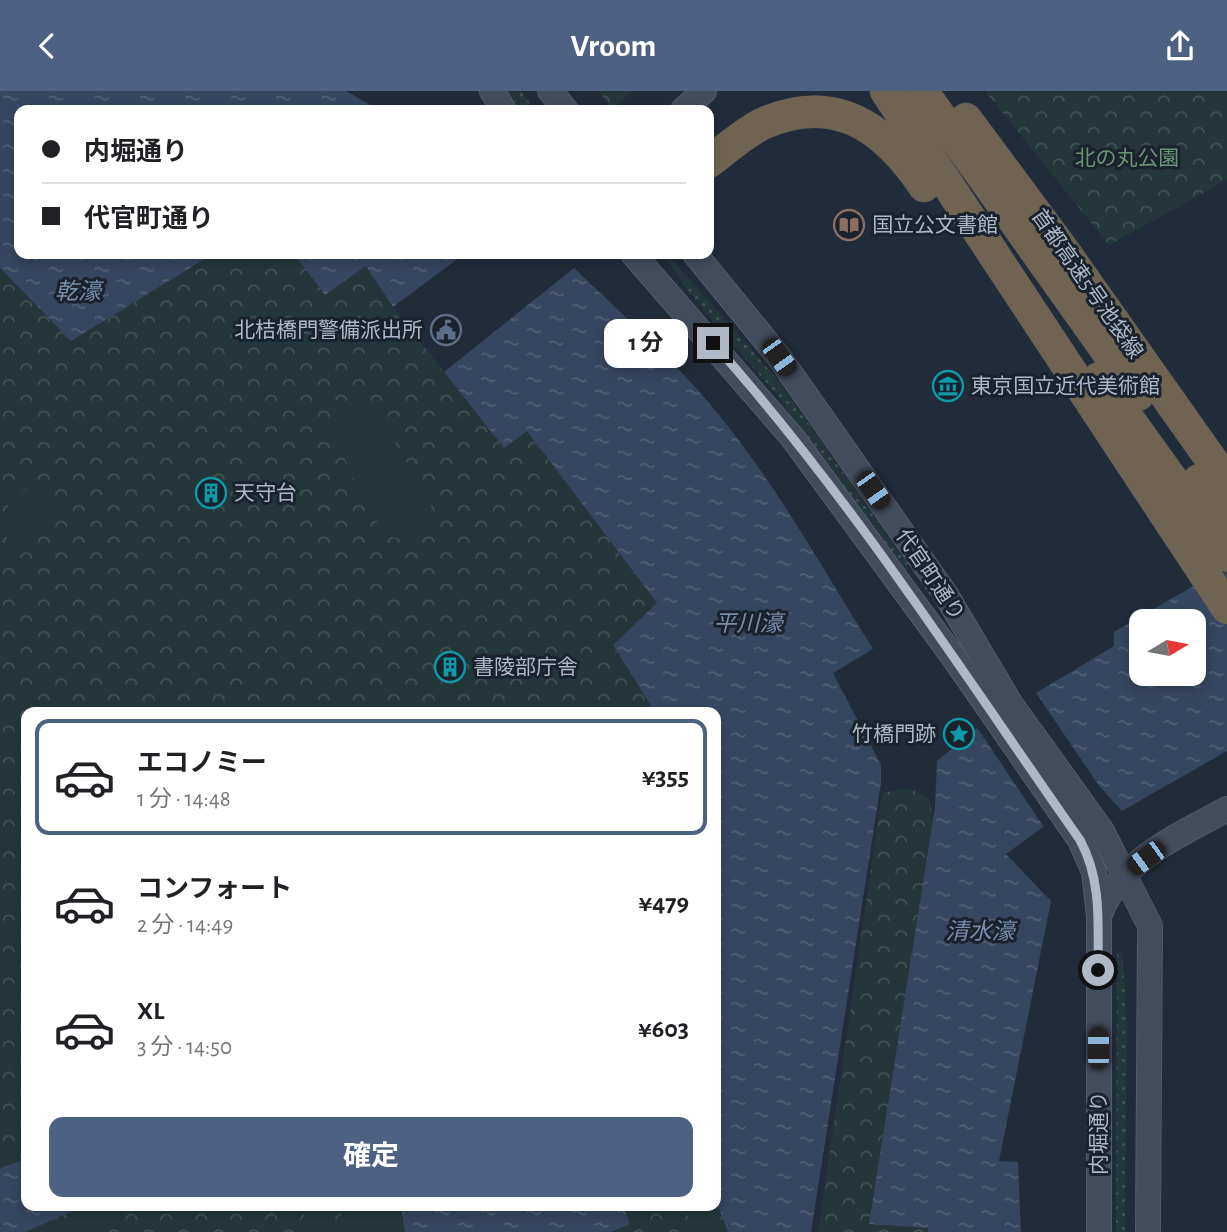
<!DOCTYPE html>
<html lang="ja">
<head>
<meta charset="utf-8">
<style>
  body { margin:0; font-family:"Alegreya Sans","Noto Sans JP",sans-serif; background:#f2f2f2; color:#202124; height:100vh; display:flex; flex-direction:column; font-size:26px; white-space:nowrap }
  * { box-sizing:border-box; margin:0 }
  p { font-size:23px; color:#757577 }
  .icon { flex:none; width:38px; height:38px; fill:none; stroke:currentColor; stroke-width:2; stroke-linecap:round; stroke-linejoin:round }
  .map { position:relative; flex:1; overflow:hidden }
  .details { position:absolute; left:21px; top:616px; width:700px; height:504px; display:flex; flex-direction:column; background:#fff; border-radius:14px; box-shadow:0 4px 10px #0003 }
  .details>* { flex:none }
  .banner { position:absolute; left:14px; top:14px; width:700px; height:154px; border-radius:14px; box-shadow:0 4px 10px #0003; display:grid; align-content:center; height:154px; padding:0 28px; background:#fff }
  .needle { width:46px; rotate:80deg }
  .fabs { position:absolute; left:1129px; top:518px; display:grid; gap:14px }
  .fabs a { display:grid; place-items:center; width:77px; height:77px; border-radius:14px; background:#fff; box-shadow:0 4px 10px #0003; font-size:35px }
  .end { position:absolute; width:32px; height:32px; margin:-16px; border:9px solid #afb8c5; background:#111; box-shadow:0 0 0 4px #111 }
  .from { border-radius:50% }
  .bubble { position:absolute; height:49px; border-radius:14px; background:#fff; box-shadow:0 4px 10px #0003; font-size:23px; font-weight:700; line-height:49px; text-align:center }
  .car { position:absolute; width:21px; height:42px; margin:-21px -10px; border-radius:9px; box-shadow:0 0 5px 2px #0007; background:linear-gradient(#222 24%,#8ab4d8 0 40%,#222 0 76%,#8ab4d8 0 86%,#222 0) }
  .banner b { display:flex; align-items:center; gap:24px; height:66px; font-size:26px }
  .banner b+b { border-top:2px solid #e0e0e0 }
  .banner i { width:18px; height:18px; background:#202124 }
  ul { padding:12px 0 0; list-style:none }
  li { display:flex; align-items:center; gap:21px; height:116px; margin:0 14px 10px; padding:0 14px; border:4px solid transparent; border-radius:14px }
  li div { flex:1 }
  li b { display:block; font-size:26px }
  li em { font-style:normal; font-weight:700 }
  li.on { border-color:#4d6182 }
  li>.icon { width:63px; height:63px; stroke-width:1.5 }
  .button { display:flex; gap:14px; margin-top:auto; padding:14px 28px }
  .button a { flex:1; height:80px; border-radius:14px; background:#4d6182; color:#fff; font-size:28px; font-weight:700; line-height:80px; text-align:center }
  header { display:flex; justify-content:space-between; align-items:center; height:91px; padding:0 28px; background:#4d6182; color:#fff; font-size:32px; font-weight:700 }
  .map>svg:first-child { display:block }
  .grass { fill:url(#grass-dots) }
  .forest { fill:url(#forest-crowns) }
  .garden { fill:#23373a }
  .water { fill:url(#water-ripples); fill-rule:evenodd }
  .pier { fill:#212b39 }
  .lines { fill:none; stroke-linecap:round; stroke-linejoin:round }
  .secondary-casing { stroke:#525b67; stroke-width:26 }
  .highway-casing { stroke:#3f4854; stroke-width:33 }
  .secondary { stroke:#434c5c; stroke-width:24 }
  .highway { stroke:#6f6452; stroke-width:32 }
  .route { stroke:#afb8c5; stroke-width:9 }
  .labels { text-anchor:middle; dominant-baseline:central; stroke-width:6; stroke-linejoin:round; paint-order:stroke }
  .park-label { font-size:21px; fill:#679672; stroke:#1a222e }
  .poi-label { font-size:21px; fill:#afb8c5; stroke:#1a222e; text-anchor:start }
  .street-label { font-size:21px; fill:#afb8c5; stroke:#1a222e }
  .water-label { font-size:23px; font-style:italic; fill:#778ead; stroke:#1a222e }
</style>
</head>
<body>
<header><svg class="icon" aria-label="back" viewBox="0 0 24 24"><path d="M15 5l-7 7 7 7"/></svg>Vroom<svg class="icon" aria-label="share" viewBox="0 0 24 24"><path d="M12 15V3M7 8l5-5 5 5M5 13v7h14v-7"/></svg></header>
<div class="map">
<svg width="1227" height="1141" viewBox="0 0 1227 1141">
  <defs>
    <pattern id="grass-dots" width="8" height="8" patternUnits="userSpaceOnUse" patternTransform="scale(1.75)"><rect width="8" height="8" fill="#23373a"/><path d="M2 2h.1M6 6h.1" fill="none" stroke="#405255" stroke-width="1.8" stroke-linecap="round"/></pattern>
    <pattern id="forest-crowns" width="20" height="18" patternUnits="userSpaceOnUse" patternTransform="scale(1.75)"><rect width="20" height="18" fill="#23373a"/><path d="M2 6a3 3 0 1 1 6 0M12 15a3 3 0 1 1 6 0" fill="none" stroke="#405255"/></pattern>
    <pattern id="water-ripples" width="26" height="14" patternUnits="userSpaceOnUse" patternTransform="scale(1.75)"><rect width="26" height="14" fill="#354660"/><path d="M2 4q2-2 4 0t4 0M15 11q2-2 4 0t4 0" fill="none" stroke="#505f75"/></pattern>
  </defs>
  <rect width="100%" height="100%" fill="#212b39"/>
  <!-- grass -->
  <path class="grass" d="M507 0H521L535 19H522Z
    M662 163H667L778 289 907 472 908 479 898 478 776 303 699 214Z
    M1117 860H1122L1127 932 1125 1141H1116Z"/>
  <!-- forest -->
  <path class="forest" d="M599 0H632L612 19Z
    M985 0H1227V89L1109 154Z
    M213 163H294L325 204 366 175 393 216 504 357 526 339 657 512 613 554 655 621H26V1115H716V1110L728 1141H0V177L71 250Z
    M901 698H911L929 707 934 729 871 1132 928 1137V1141H818L880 715 883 702Z"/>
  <!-- garden -->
  <path class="garden" d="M351 309 361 310 376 320 431 412V433L422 440 399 448C393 446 388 445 384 441 373 426 328 342 332 327 334 318 343 313 351 309Z
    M33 397 42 399 59 410 62 425C55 438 23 453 9 453 0 431 5 400 33 397Z
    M94 1115H122L123 1132 106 1141H34Z
    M300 1115H329L337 1141H311Z
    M339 1115H400L403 1141H347Z
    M684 1115H714L724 1141H686L693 1136Z"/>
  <!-- water -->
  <path class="water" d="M0 0H346L379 19H19V163H213L71 250 0 177Z
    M294 163H464L393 216 366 175 325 204Z
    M574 177C626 227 682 276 727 334 782 404 826 483 873 558L833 582 881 674V692L811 1141H728L716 1110V843L719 841 716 834V621H655L613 554 657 512 527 340 504 357 444 281Z
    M1227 481V660L1122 720 1099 695 1006 763 1051 810 999 1070 1018 1071 1021 1141H928V1137L869 1133 935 716 937 670 976 638 1114 555V541L1202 490ZM1141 530H1194V583H1141Z
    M26 1068V1115H84L25 1141H0V1077Z
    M401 1115H623L630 1133 611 1141H405Z"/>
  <!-- pier -->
  <path class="pier" d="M1034 599 1112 714 1099 699 1046 739 976 635Z"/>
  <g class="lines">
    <!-- secondary casing -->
    <g class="secondary-casing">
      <path id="secondary" d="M492 0 504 19
        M550 0 566 19
        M683 19 704 0
        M633 163 792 346 954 567 1080 749 1094 781 1099 826
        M695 163 779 266 946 504 1010 612 1102 740 1150 835 1148 1141
        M1099 1141V826C1118 770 1178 745 1227 718"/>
    </g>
    <!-- highway casing -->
    <g class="highway-casing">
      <path id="highway" d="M886 0 1227 517
        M922 0 1138 304
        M966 28 1061 156 1227 391
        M709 71C726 58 743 43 762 33 835 0 885 37 924 95
        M1099 287 1227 465
        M1199 389 1227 428"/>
    </g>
    <!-- secondary -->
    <use href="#secondary" class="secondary"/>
    <!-- highway -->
    <use href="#highway" class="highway"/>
  </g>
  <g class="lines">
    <!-- route -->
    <path class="route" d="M713 252C850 405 962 581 1080 749 1102 789 1098 834 1098 879"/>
  </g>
  <!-- icons -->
  <defs>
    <g id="library-ring" transform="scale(1.575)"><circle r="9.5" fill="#1a222e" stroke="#8d6e63" stroke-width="1.5"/><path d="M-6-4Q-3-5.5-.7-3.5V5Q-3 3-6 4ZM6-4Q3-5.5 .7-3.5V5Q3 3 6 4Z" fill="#8d6e63"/></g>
    <g id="civic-ring" transform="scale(1.575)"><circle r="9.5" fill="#1a222e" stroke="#5c6f8a" stroke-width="1.5"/><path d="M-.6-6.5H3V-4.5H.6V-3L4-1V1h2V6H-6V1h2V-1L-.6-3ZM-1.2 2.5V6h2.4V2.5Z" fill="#5c6f8a"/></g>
    <g id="museum-ring" transform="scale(1.575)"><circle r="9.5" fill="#1a222e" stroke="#0f9aa8" stroke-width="1.5"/><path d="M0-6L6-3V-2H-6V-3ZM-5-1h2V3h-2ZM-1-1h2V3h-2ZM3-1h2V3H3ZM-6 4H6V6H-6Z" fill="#0f9aa8"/></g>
    <g id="building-ring" transform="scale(1.575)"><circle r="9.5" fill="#1a222e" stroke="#0f9aa8" stroke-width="1.5"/><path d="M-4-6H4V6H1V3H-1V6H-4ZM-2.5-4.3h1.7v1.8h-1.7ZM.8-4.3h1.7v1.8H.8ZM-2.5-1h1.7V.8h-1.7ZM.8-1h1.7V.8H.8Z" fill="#0f9aa8"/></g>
    <g id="sight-ring" transform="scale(1.575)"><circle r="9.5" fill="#1a222e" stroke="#0f9aa8" stroke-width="1.5"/><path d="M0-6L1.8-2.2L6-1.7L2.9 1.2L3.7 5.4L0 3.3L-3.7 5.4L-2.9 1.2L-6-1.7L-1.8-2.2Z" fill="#0f9aa8"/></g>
  </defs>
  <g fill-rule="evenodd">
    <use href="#library-ring" x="849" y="134"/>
    <use href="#civic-ring" x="446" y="239"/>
    <use href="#museum-ring" x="948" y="295"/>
    <use href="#building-ring" x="211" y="402"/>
    <use href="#building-ring" x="450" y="576"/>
    <use href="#sight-ring" x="959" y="643"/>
  </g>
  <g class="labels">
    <!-- park labels -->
    <g class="park-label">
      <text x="1127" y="67">北の丸公園</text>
    </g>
    <!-- poi labels -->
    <g class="poi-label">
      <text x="872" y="134">国立公文書館</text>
      <text x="423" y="239" text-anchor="end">北桔橋門警備派出所</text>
      <text x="971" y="295">東京国立近代美術館</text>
      <text x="234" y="402">天守台</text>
      <text x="473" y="576">書陵部庁舎</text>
      <text x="936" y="643" text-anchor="end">竹橋門跡</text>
    </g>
    <!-- street labels -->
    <g class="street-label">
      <text transform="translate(1087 193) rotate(55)">首都高速5号池袋線</text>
      <text transform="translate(930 484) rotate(56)">代官町通り</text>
      <text transform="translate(1099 1042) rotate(-90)">内堀通り</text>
    </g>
    <!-- water labels -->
    <g class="water-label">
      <text x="78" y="201">乾濠</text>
      <text x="748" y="533">平川濠</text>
      <text x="980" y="841">清水濠</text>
    </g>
  </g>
</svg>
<div class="fabs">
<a><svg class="needle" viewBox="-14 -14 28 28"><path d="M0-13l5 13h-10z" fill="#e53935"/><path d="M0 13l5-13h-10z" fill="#757577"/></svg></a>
</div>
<i class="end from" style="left:1098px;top:879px"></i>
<i class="end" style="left:713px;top:252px"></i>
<div class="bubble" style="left:604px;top:228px;width:84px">1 分</div>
<i class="car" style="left:779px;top:266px;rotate:144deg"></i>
<i class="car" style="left:873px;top:399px;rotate:145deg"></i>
<i class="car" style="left:1146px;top:767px;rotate:234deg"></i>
<i class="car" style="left:1098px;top:957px;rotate:0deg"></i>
<div class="banner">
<b><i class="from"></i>内堀通り</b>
<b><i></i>代官町通り</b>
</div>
<section class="details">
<ul>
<li class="on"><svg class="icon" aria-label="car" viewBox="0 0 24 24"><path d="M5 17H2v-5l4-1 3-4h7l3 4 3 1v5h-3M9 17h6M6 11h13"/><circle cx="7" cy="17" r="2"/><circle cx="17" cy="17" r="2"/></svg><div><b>エコノミー</b><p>1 分 · 14:48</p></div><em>¥355</em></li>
<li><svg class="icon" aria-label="car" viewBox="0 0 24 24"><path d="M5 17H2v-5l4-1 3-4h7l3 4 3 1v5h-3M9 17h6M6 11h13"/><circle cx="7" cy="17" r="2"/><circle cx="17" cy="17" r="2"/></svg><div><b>コンフォート</b><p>2 分 · 14:49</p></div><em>¥479</em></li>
<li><svg class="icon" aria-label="car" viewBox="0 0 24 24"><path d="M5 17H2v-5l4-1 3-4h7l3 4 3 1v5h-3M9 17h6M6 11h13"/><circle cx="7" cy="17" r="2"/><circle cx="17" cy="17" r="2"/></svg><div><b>XL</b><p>3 分 · 14:50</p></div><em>¥603</em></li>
</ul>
<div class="button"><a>確定</a></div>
</section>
</div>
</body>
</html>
